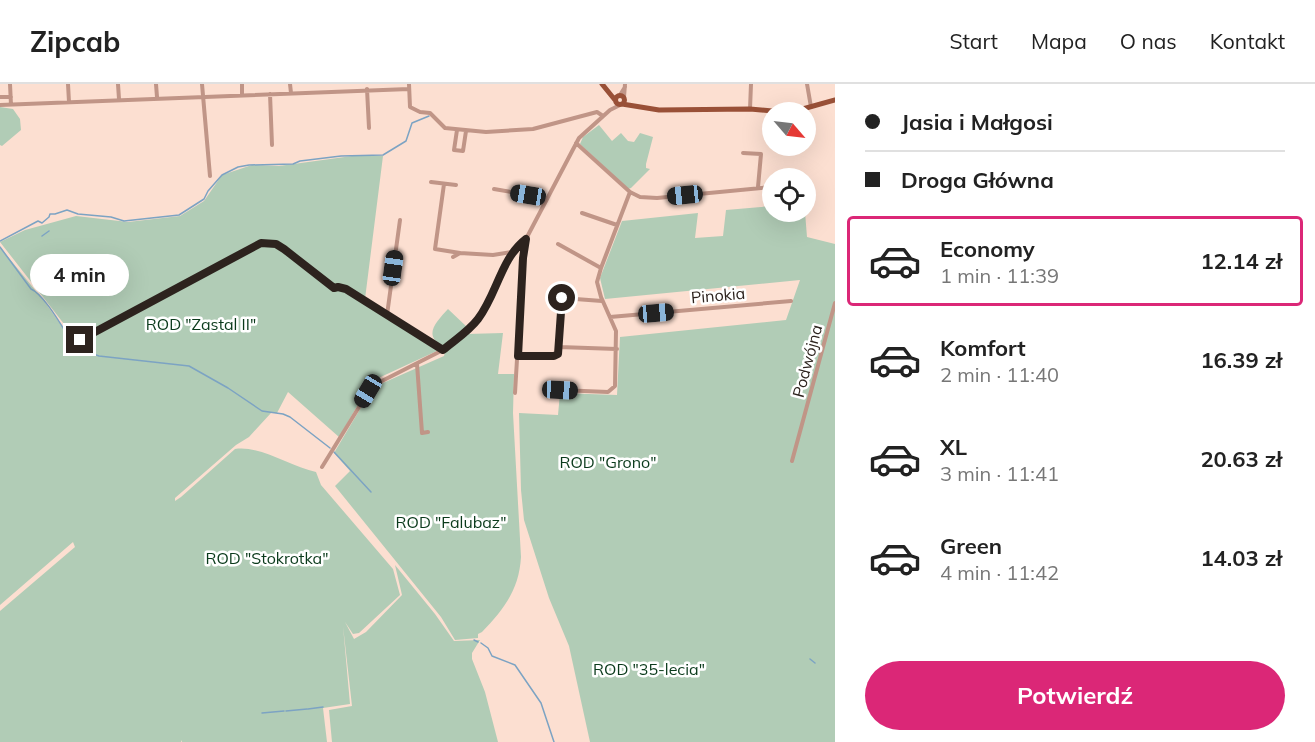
<!DOCTYPE html>
<html lang="pl">
<head>
<meta charset="utf-8">
<style>
  body { margin:0; font-family:Mulish,sans-serif; background:#f2f2f2; color:#222; height:100vh; display:flex; flex-direction:column; font-size:22px; white-space:nowrap }
  * { box-sizing:border-box; margin:0 }
  p { font-size:20px; color:#767676 }
  .icon { flex:none; width:33px; height:33px; fill:none; stroke:currentColor; stroke-width:2; stroke-linecap:round; stroke-linejoin:round }
  .map { position:relative; flex:1; overflow:hidden }
  .side { display:flex; flex-direction:column; background:#fff; width:480px }
  .side>* { flex:none }
  .guide { display:grid; align-content:center; height:132px; padding:0 30px; background:#fff }
  .needle { width:39px; rotate:118deg }
  .fabs { position:absolute; left:762px; top:18px; display:grid; gap:12px }
  .fabs a { display:grid; place-items:center; width:54px; height:54px; border-radius:50%; background:#fff; box-shadow:0 6px 24px #0002; font-size:30px }
  .end { position:absolute; width:27px; height:27px; margin:-14px; border:8px solid #2d231e; background:#fff; box-shadow:0 0 0 3px #fff }
  .from { border-radius:50% }
  .bubble { position:absolute; height:42px; border-radius:21px; background:#fff; box-shadow:0 6px 24px #0002; font-size:20px; font-weight:700; line-height:42px; text-align:center }
  .car { position:absolute; width:18px; height:36px; margin:-18px -9px; border-radius:8px; box-shadow:0 0 4px 2px #0007; background:linear-gradient(#222 24%,#8ab4d8 0 40%,#222 0 76%,#8ab4d8 0 86%,#222 0) }
  .guide b { display:flex; align-items:center; gap:21px; height:57px; font-size:22px }
  .guide b+b { border-top:2px solid #e0e0e0 }
  .guide i { width:15px; height:15px; background:#222 }
  ul { padding:0; list-style:none }
  li { display:flex; align-items:center; gap:18px; height:90px; margin:0 12px 9px; padding:0 18px; border:3px solid transparent; border-radius:6px }
  li div { flex:1 }
  li b { display:block; font-size:22px }
  li em { font-style:normal; font-weight:700 }
  li.current { border-color:#db2777 }
  li>.icon { width:54px; height:54px; stroke-width:1.5 }
  .button { display:flex; gap:12px; margin-top:auto; padding:12px 30px }
  .button a { flex:1; height:69px; border-radius:36px; background:#db2777; color:#fff; font-size:24px; font-weight:700; line-height:69px; text-align:center }
  header { display:flex; align-items:center; gap:36px; box-sizing:border-box; height:84px; padding:0 30px; background:#fff; border-bottom:2px solid #e0e0e0 }
  header strong { font-size:28px }
  nav { display:flex; gap:33px; margin-inline-start:auto; font-size:21px }
  main { display:flex; flex:1; min-height:0 }
  .map>svg:first-child { display:block }
  .green { fill:#b1ccb6 }
  .lines { fill:none; stroke-linecap:round; stroke-linejoin:round }
  .stream { stroke:#7ca3c3; stroke-width:1.5 }
  .minor { stroke:#c09587; stroke-width:4 }
  .major { stroke:#995037; stroke-width:5 }
  .route { stroke:#2d231e; stroke-width:8 }
  .labels { text-anchor:middle; dominant-baseline:central; stroke-width:5; stroke-linejoin:round; paint-order:stroke }
  .street-label { font-size:16px; fill:#2d231e; stroke:#fff }
  .park-label { font-size:16px; fill:#0a3a1b; stroke:#fff }
</style>
</head>
<body>
<header>
<strong>Zipcab</strong>
<nav><a>Start</a><a>Mapa</a><a>O nas</a><a>Kontakt</a></nav>
</header>
<main>
<div class="map">
<svg width="835" height="658" viewBox="0 0 835 658">
  <rect width="100%" height="100%" fill="#fcdfd1"/>
  <!-- green -->
  <path class="green" d="M0 23 13 25 20 35 21 46 2 62 0 61Z
    M599 41 612 57 621 49 628 57 634 58 640 49 653 53 646 80V84L650 85 631 104 628 105 580 60 583 53Z
    M352 72H383L365 215 382 230 439 266 372 297 339 353 288 308 277 329H271L249 353 236 361 175 414V417L181 413 235 365C260 361 291 383 316 388L321 401 393 485 400 511 359 549 353 550 345 538 354 555 366 548 402 511 395 481 435 530 454 557 480 556 472 569V575L485 608 498 658H332L329 626 352 622 343 542 350 620 323 624 327 658H182L181 656V658H0V527L75 463 73 458 0 521V163L44 217 68 251V245L0 158 25 146 76 132 128 138 180 132 204 117 222 91 252 81 279 82Z
    M772 122V128H805L807 153 835 160V658H590L569 562 549 514 524 436 521 406 519 329 558 331 560 309 617 311 620 253 786 236 800 196 605 215 600 194 622 137 698 129 695 154 723 152 726 126Z
    M448 225 467 243 444 263C422 252 436 238 448 225Z
    M503 249 498 290H514L513 329 521 473C519 506 504 525 482 548L478 550V554L455 556 441 533 335 402 350 387 334 369 369 310 376 302 444 272 445 268 467 250Z"/>
  <g class="lines">
    <!-- stream -->
    <path class="stream" d="M42 152 49 147
      M0 157 38 137 42 139 49 133 50 130H55L67 126 78 130 111 133 124 137 179 131 204 115 208 107 222 91 238 83 249 81 293 80 300 77 341 72 383 71 406 57 412 39 429 32
      M0 163 31 205C44 210 64 246 72 258
      M72 260 79 265 99 272 189 282 228 304 262 327 283 330 290 333 330 364
      M334 368 371 408
      M474 556 478 558
      M481 559 488 564 492 572 515 581 541 619 554 658
      M810 575 815 579
      M308 625 323 623
      M286 627 307 625
      M262 629 284 627"/>
    <!-- minor -->
    <path class="minor" d="M10 0 11 21
      M68 0 69 18
      M118 0 119 15
      M156 0 157 13
      M202 0 210 92
      M242 0V11
      M290 0 291 9
      M409 0 410 23 420 28 430 29 445 44 486 48 533 45 597 28 603 32
      M807 0 811 23
      M367 5 369 44
      M270 10 272 61
      M620 11 625 3
      M0 13H11
      M624 13 625 0
      M0 21 409 5
      M750 25 751 0
      M457 46 454 66 463 67 466 47
      M576 59 630 108 640 113 657 114 771 103
      M743 69 761 70 758 103
      M431 98 456 101
      M444 100 435 165 460 169
      M494 105 528 111 544 120
      M582 129 617 141
      M558 160 601 184
      M453 173 460 169 493 171 512 168
      M387 231 400 136
      M610 233 791 217
      M80 256 261 159C288 158 313 189 334 204L338 203 346 205 443 266
      M559 263 617 265
      M518 272H554L558 270 562 214 602 217
      M417 280 422 349 428 348
      M560 306 608 308 615 302 616 247 601 213 597 198 601 184 630 108
      M515 309 523 174 526 155 579 54 610 26 620 21
      M792 377 835 219
      M322 383 372 302 443 266 474 239 492 212 512 168 525 156"/>
    <!-- major -->
    <path class="major" d="M602 0 615 16
      M615.5 16a4.5 4.5 0 1 1 9 0a4.5 4.5 0 1 1-9 0Z
      M622 20 659 26 750 25 783 28 799 26 835 16"/>
  </g>
  <g class="lines">
    <!-- route -->
    <path class="route" d="M80 256 261 159 276 160 284 165 334 204 338 203 346 205 443 266C455 256 469 247 478 235 497 210 501 174 526 155L523 174 518 272H554L558 270 562 214"/>
  </g>
  <g class="labels">
    <!-- street labels -->
    <g class="street-label">
      <text transform="translate(718 211) rotate(-5)">Pinokia</text>
      <text transform="translate(807 277) rotate(-75)">Podwójna</text>
    </g>
    <!-- park labels -->
    <g class="park-label">
      <text x="201" y="240">ROD "Zastal II"</text>
      <text x="608" y="378">ROD "Grono"</text>
      <text x="451" y="438">ROD "Falubaz"</text>
      <text x="267" y="474">ROD "Stokrotka"</text>
      <text x="649" y="585">ROD "35-lecia"</text>
    </g>
  </g>
</svg>
<div class="fabs">
<a><svg class="needle" viewBox="-14 -14 28 28"><path d="M0-13l5 13h-10z" fill="#e53935"/><path d="M0 13l5-13h-10z" fill="#767676"/></svg></a>
<a><svg class="icon" aria-label="locate" viewBox="0 0 24 24"><circle cx="12" cy="12" r="6"/><path d="M12 2v4M12 18v4M2 12h4M18 12h4"/></svg></a>
</div>
<i class="end from" style="left:562px;top:214px"></i>
<i class="end" style="left:80px;top:256px"></i>
<div class="bubble" style="left:30px;top:170px;width:99px">4 min</div>
<i class="car" style="left:528px;top:111px;rotate:279deg"></i>
<i class="car" style="left:685px;top:111px;rotate:264deg"></i>
<i class="car" style="left:393px;top:184px;rotate:8deg"></i>
<i class="car" style="left:656px;top:229px;rotate:85deg"></i>
<i class="car" style="left:560px;top:306px;rotate:93deg"></i>
<i class="car" style="left:368px;top:307px;rotate:211deg"></i>
</div>
<section class="side">
<div class="guide">
<b><i class="from"></i>Jasia i Małgosi</b>
<b><i></i>Droga Główna</b>
</div>
<ul>
<li class="current"><svg class="icon" aria-label="car" viewBox="0 0 24 24"><path d="M5 17H2v-5l4-1 3-4h7l3 4 3 1v5h-3M9 17h6M6 11h13"/><circle cx="7" cy="17" r="2"/><circle cx="17" cy="17" r="2"/></svg><div><b>Economy</b><p>1 min · 11:39</p></div><em>12.14 zł</em></li>
<li><svg class="icon" aria-label="car" viewBox="0 0 24 24"><path d="M5 17H2v-5l4-1 3-4h7l3 4 3 1v5h-3M9 17h6M6 11h13"/><circle cx="7" cy="17" r="2"/><circle cx="17" cy="17" r="2"/></svg><div><b>Komfort</b><p>2 min · 11:40</p></div><em>16.39 zł</em></li>
<li><svg class="icon" aria-label="car" viewBox="0 0 24 24"><path d="M5 17H2v-5l4-1 3-4h7l3 4 3 1v5h-3M9 17h6M6 11h13"/><circle cx="7" cy="17" r="2"/><circle cx="17" cy="17" r="2"/></svg><div><b>XL</b><p>3 min · 11:41</p></div><em>20.63 zł</em></li>
<li><svg class="icon" aria-label="car" viewBox="0 0 24 24"><path d="M5 17H2v-5l4-1 3-4h7l3 4 3 1v5h-3M9 17h6M6 11h13"/><circle cx="7" cy="17" r="2"/><circle cx="17" cy="17" r="2"/></svg><div><b>Green</b><p>4 min · 11:42</p></div><em>14.03 zł</em></li>
</ul>
<div class="button"><a>Potwierdź</a></div>
</section>
</main>
</body>
</html>
